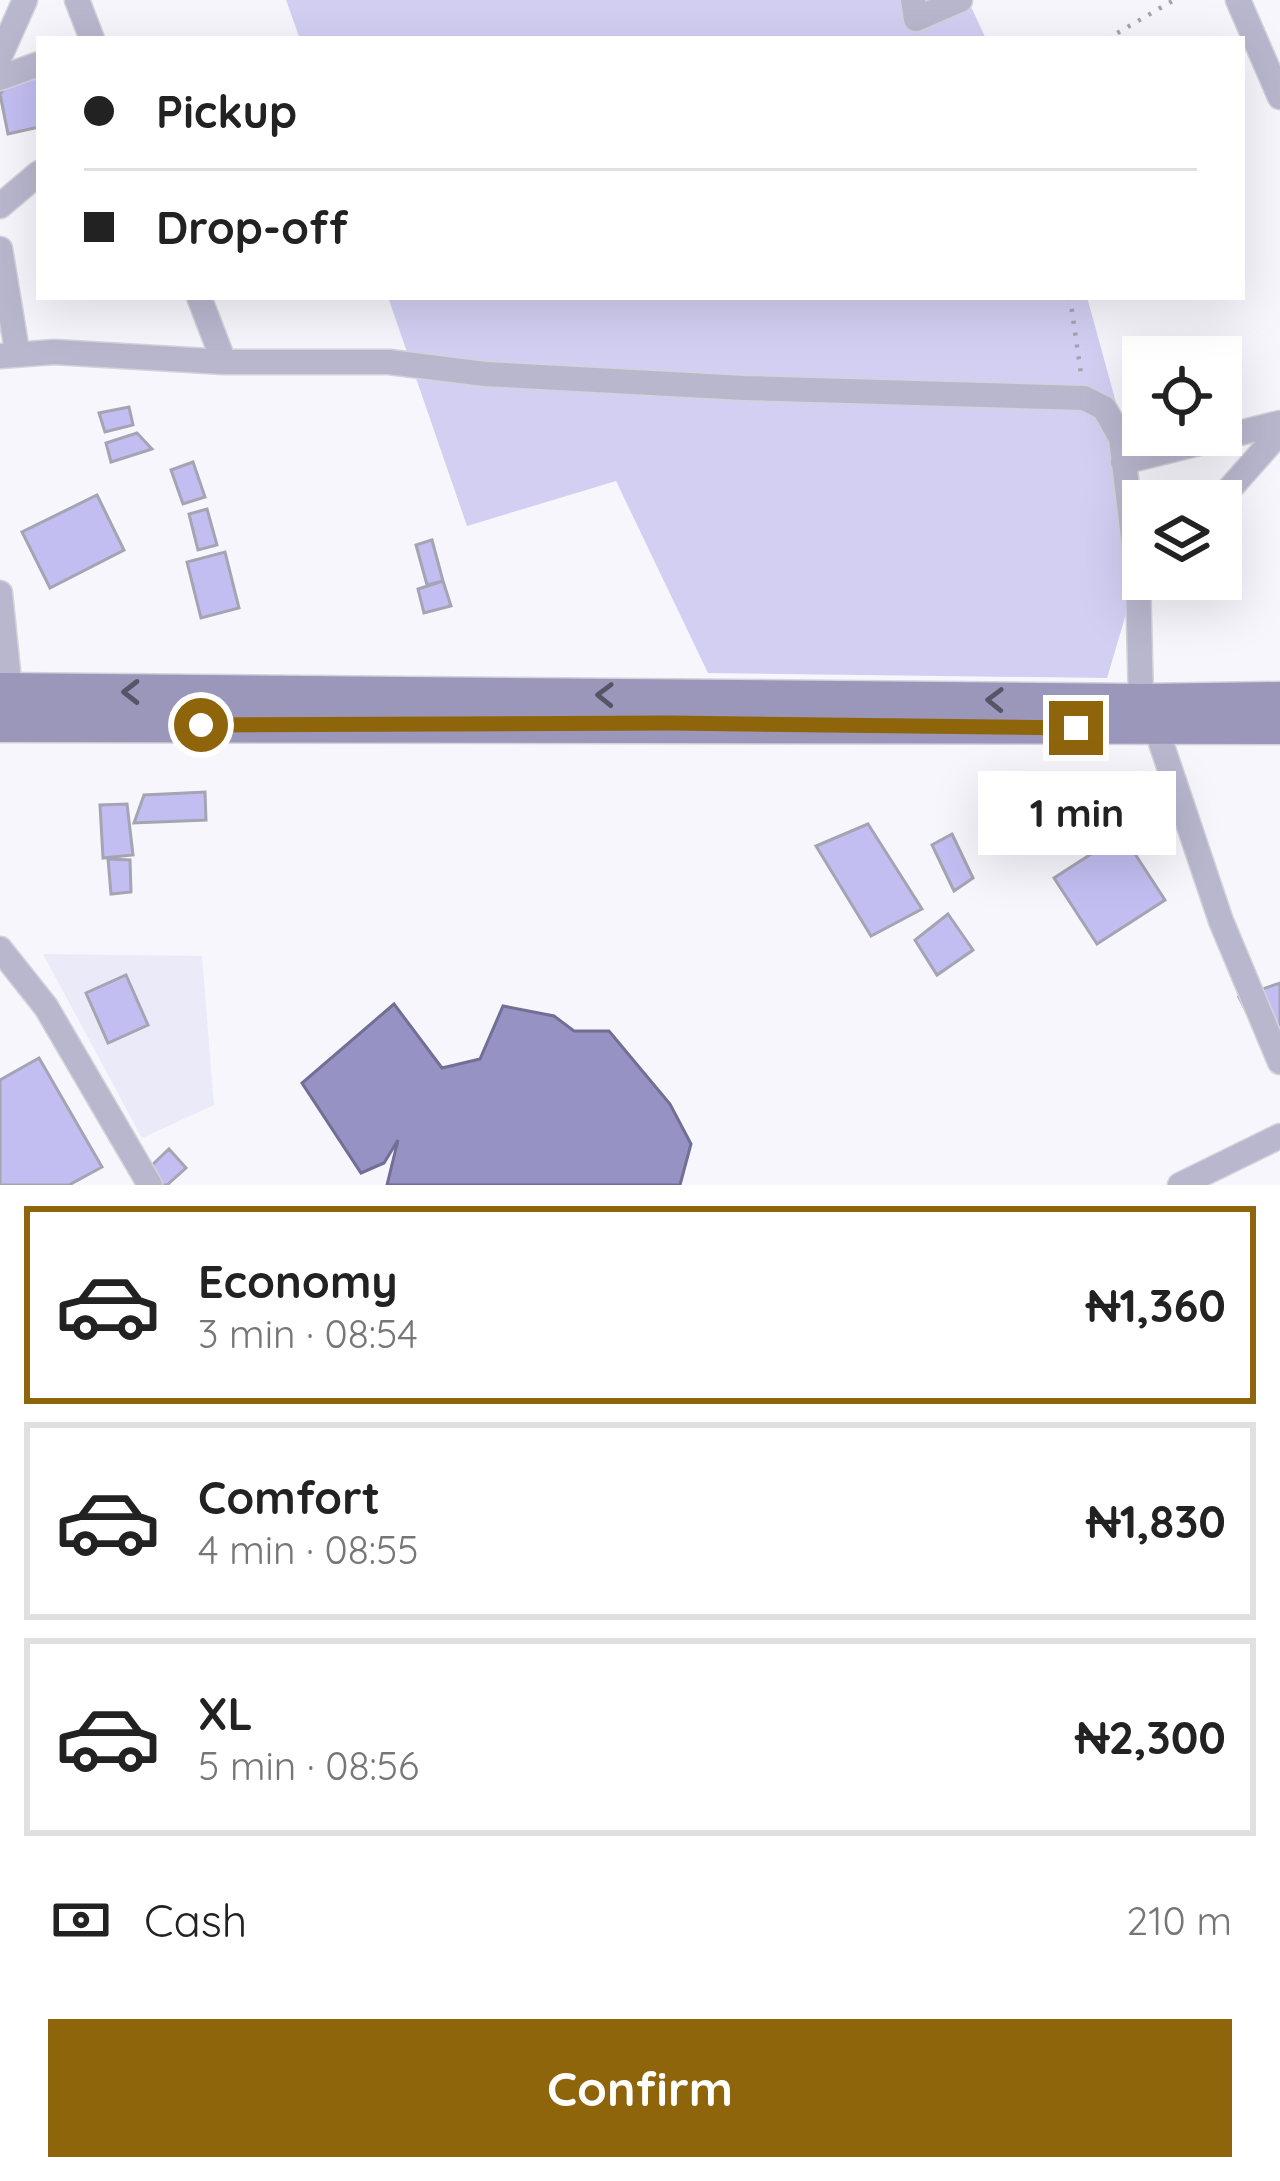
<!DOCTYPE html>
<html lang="en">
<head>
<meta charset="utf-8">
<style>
  body { margin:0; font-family:Quicksand,sans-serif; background:#f2f2f2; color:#222; height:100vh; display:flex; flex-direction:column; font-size:45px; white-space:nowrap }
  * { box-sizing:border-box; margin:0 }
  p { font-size:39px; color:#767676 }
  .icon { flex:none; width:66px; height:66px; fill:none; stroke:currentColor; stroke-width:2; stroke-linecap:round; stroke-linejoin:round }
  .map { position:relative; height:1185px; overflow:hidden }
  .drawer { display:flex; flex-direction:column; background:#fff; flex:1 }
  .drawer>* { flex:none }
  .banner { position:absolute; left:36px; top:36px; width:1209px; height:264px; border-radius:0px; box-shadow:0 12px 48px #0002; display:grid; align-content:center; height:264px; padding:0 48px; background:#fff }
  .buttons { position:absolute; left:1122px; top:336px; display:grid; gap:24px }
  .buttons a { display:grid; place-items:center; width:120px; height:120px; border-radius:0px; background:#fff; box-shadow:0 12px 48px #0002; font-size:60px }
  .end { position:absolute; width:54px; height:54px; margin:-27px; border:15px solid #8f650c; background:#fff; box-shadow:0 0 0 6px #fff }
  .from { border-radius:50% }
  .bubble { position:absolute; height:84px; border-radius:0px; background:#fff; box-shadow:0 12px 48px #0002; font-size:39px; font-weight:700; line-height:84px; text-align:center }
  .banner b { display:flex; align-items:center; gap:42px; height:114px; font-size:45px }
  .banner b+b { border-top:3px solid #e0e0e0 }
  .banner i { width:30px; height:30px; background:#222 }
  ul { padding:21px 0 0; list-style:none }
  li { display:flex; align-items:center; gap:36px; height:198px; margin:0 24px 18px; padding:0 24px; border:6px solid #e0e0e0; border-radius:0px }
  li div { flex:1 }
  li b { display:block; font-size:45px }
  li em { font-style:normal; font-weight:700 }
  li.active { border-color:#8f650c }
  li>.icon { width:108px; height:108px; stroke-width:1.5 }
  .pay { display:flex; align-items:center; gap:30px; height:132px; padding:0 48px; font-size:45px }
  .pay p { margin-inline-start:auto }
  .button { display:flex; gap:24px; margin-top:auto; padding:24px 48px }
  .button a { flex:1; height:138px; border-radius:0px; background:#8f650c; color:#fff; font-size:48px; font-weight:700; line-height:138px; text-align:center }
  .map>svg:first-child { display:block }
  .built { fill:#ebeaf8 }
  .green { fill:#d2cff3 }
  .water { fill:#9692c4; stroke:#726f94; stroke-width:3 }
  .building { fill:#c2bef2; stroke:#a5a4b2; stroke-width:3 }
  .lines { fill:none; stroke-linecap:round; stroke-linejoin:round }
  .street-casing { stroke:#d4d3da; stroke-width:27 }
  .secondary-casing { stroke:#d4d3da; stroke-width:39 }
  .path { stroke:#a5a4ab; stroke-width:4.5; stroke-dasharray:3 9; stroke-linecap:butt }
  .street { stroke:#b8b7ce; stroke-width:24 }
  .secondary { stroke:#9a97ba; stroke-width:36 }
  .oneway { stroke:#565467 }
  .route { stroke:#8f650c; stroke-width:15 }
</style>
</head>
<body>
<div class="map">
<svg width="1280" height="1185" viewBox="0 0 1280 1185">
  <rect width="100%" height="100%" fill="#f7f6fd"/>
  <!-- built -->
  <path class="built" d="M43 954 202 956 214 1105 142 1138Z"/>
  <!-- green -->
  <path class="green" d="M286 0H968L986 39H300Z
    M388 297H1087L1143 501V557L1107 678 708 673 616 481 467 526Z"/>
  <!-- water -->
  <path class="water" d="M394 1004 442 1068 480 1059 503 1006 554 1016 574 1031H609L670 1104 691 1144 680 1185H387L398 1140 384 1163 361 1173 302 1083Z"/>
  <!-- building -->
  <path class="building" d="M39 76V127L8 134 0 94 8 84Z
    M129 407 133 425 105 432 99 413Z
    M137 433 152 449 111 462 106 443Z
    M193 462 205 497 183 504 171 470Z
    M97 495 124 550 50 588 22 532Z
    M207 509 217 545 198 550 189 514Z
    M432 540 443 581 427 585 416 545Z
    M225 552 239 608 201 618 187 562Z
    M443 581 451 606 424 613 418 589Z
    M205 792 206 820 134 823 144 795Z
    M127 804 133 855 103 858 100 805Z
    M868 824 922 909 871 936 816 846Z
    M952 834 973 878 954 891 932 845Z
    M1122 834 1165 900 1097 944 1054 878Z
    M108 859 130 860 131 892 111 894Z
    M948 914 973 950 937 975 915 940Z
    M126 975 148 1025 108 1043 86 993Z
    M1280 983V1026L1259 1036 1239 997Z
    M39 1058 102 1167 69 1185H0V1080Z
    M169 1149 186 1168 167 1185H158L148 1169Z"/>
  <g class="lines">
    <!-- street casing -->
    <g class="street-casing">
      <path id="street" d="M77 0 92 39
        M913 0 916 19 960 0
        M1238 0 1280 97
        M0 56 25 0
        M0 78 39 64
        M0 206 39 173
        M0 249 17 351
        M199 297 224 362
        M0 356 54 352 224 362H389L485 374 744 388 1084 398 1104 408 1121 438 1138 578 1141 702
        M1123 462 1280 423
        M1219 501 1280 432
        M0 593 10 691
        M1156 728 1221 921 1280 1062
        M0 949 46 1007 150 1185
        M1180 1185 1280 1136"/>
    </g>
    <!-- secondary casing -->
    <g class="secondary-casing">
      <path id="secondary" d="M0 691 1141 702 1280 700
        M0 724 1280 726"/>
    </g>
    <!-- path -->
    <path class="path" d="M1107 39 1174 0
      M1070 297 1081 374"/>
    <!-- street -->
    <use href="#street" class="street"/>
    <!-- secondary -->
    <use href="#secondary" class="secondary"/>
  </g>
  <!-- one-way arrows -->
  <defs><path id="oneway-chevron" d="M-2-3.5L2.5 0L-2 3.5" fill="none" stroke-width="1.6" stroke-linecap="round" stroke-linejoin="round" transform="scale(3)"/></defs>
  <g class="oneway">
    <use href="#oneway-chevron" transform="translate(131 692) rotate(-180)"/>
    <use href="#oneway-chevron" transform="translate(605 695) rotate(-179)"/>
    <use href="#oneway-chevron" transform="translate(995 700) rotate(-179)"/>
  </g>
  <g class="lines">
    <!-- route -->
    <path class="route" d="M201 725 670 723 1076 728"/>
  </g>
</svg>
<div class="buttons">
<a><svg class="icon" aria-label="locate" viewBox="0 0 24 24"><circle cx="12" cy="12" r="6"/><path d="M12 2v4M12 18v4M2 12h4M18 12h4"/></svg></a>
<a><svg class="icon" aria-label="layers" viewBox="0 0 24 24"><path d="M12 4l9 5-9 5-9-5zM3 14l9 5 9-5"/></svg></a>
</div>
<i class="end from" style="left:201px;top:725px"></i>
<i class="end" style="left:1076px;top:728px"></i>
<div class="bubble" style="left:978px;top:771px;width:198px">1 min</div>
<div class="banner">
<b><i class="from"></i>Pickup</b>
<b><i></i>Drop-off</b>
</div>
</div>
<section class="drawer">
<ul>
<li class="active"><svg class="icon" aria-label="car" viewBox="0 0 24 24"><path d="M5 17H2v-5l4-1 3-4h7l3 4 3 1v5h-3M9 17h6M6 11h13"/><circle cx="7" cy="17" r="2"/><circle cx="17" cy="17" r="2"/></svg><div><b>Economy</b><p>3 min · 08:54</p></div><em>₦1,360</em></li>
<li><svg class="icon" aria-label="car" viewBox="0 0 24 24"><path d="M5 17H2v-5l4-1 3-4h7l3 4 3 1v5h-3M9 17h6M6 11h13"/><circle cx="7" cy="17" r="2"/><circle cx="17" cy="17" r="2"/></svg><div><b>Comfort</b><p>4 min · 08:55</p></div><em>₦1,830</em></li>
<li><svg class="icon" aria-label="car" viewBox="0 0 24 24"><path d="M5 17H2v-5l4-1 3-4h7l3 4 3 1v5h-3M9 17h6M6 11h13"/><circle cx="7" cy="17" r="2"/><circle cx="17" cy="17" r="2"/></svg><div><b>XL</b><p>5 min · 08:56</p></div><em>₦2,300</em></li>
</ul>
<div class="pay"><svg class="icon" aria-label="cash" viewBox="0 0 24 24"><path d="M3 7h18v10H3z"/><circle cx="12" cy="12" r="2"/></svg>Cash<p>210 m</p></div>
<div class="button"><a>Confirm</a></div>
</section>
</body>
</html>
